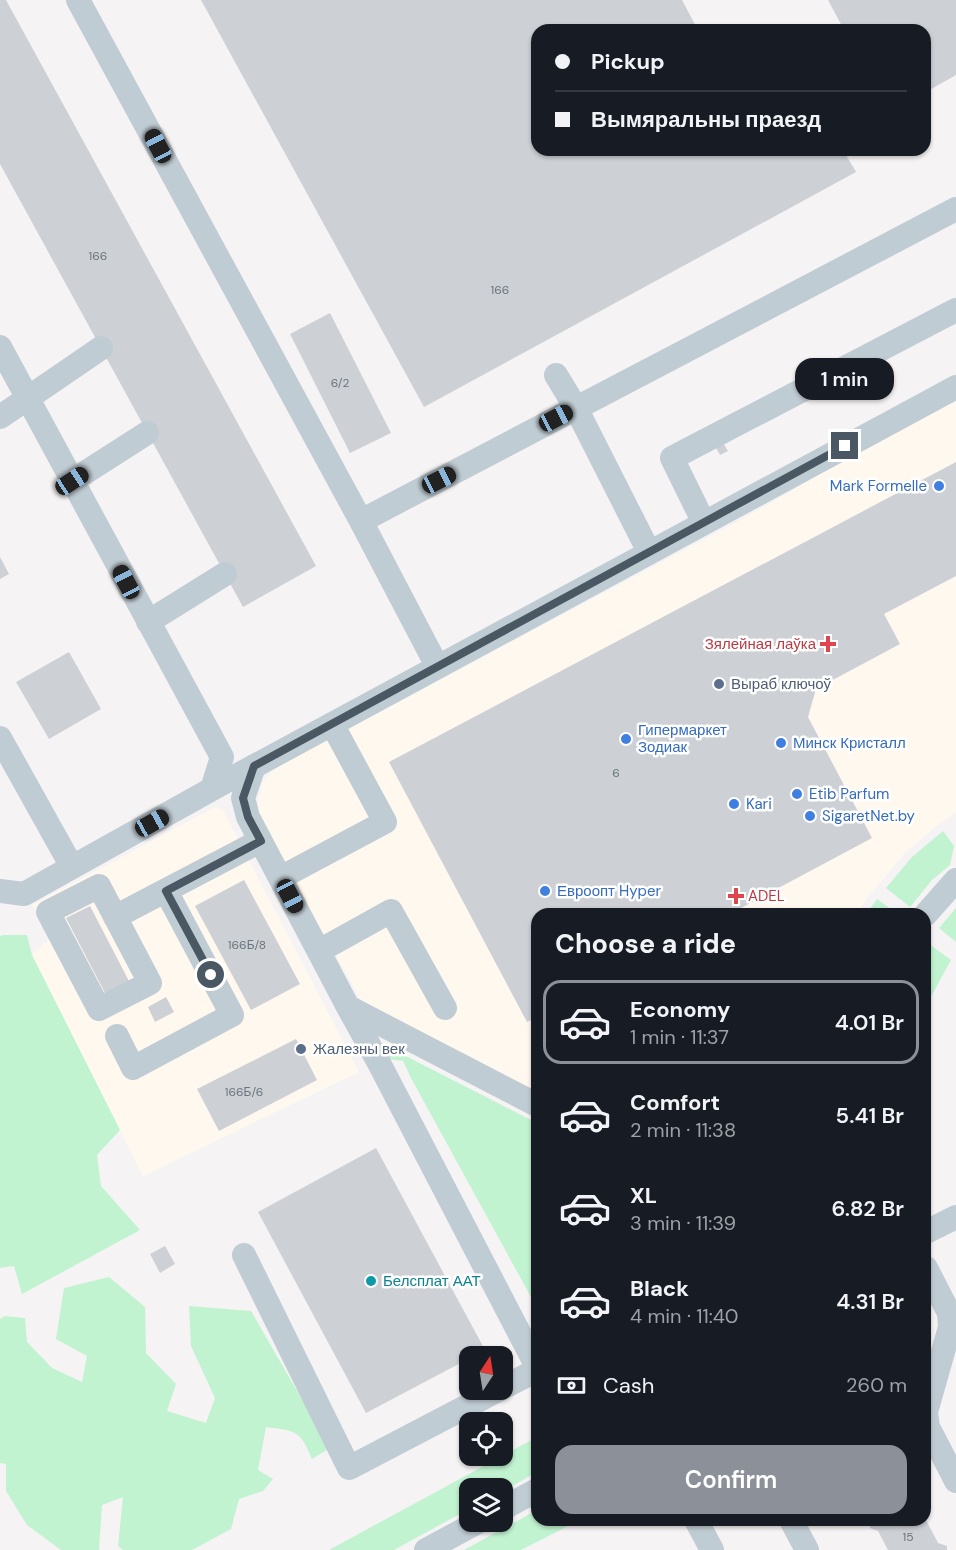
<!DOCTYPE html>
<html lang="en">
<head>
<meta charset="utf-8">
<style>
  body { margin:0; font-family:"DM Sans",sans-serif; background:#242831; color:#f1f3f6; height:100vh; display:flex; flex-direction:column; font-size:22px; white-space:nowrap }
  * { box-sizing:border-box; margin:0 }
  p { font-size:20px; color:#9ea1a6 }
  .icon { flex:none; width:33px; height:33px; fill:none; stroke:currentColor; stroke-width:2; stroke-linecap:round; stroke-linejoin:round }
  .map { position:relative; flex:1; overflow:hidden }
  .panel { position:absolute; left:531px; top:908px; width:400px; height:618px; display:flex; flex-direction:column; background:#171b24; border-radius:18px; box-shadow:0 2px 4px #0004 }
  .panel>* { flex:none }
  .top-card { position:absolute; left:531px; top:24px; width:400px; height:132px; border-radius:18px; box-shadow:0 2px 4px #0004; display:grid; align-content:center; height:132px; padding:0 24px; background:#171b24 }
  .needle { width:39px; rotate:12deg }
  .buttons { position:absolute; left:459px; top:1346px; display:grid; gap:12px }
  .buttons a { display:grid; place-items:center; width:54px; height:54px; border-radius:12px; background:#171b24; box-shadow:0 2px 4px #0004; font-size:30px }
  .end { position:absolute; width:27px; height:27px; margin:-14px; border:8px solid #495862; background:#fff; box-shadow:0 0 0 3px #fff }
  .from { border-radius:50% }
  .bubble { position:absolute; height:42px; border-radius:18px; background:#171b24; box-shadow:0 2px 4px #0004; font-size:20px; font-weight:600; line-height:42px; text-align:center }
  .car { position:absolute; width:18px; height:36px; margin:-18px -9px; border-radius:8px; box-shadow:0 0 4px 2px #0007; background:linear-gradient(#222 24%,#8ab4d8 0 40%,#222 0 76%,#8ab4d8 0 86%,#222 0) }
  .top-card b { display:flex; align-items:center; gap:21px; height:57px; font-size:22px }
  .top-card b+b { border-top:2px solid #363941 }
  .top-card i { width:15px; height:15px; background:#f1f3f6 }
  ul { padding:0; list-style:none }
  li { display:flex; align-items:center; gap:18px; height:84px; margin:0 12px 9px; padding:0 12px; border:3px solid transparent; border-radius:18px }
  li div { flex:1 }
  li b { display:block; font-size:22px }
  li em { font-style:normal; font-weight:600 }
  li.selected { border-color:#8c9099 }
  li>.icon { width:54px; height:54px; stroke-width:1.5 }
  h2 { padding:0 24px; font-size:27px; line-height:72px }
  .pay { display:flex; align-items:center; gap:15px; height:66px; padding:0 24px; font-size:22px }
  .pay p { margin-inline-start:auto }
  .primary-button { display:flex; gap:12px; margin-top:auto; padding:12px 24px }
  .primary-button a { flex:1; height:69px; border-radius:18px; background:#8c9099; color:#fff; font-size:24px; font-weight:600; line-height:69px; text-align:center }
  .map>svg:first-child { display:block }
  .commercial { fill:#fef8ee }
  .green { fill:#c1f3d0 }
  .building { fill:#cdd0d5 }
  .lines { fill:none; stroke-linecap:round; stroke-linejoin:round }
  .minor { stroke:#c0ccd3; stroke-width:24 }
  .route { stroke:#495862; stroke-width:8 }
  .shop-dot { fill:#3f7fe0; stroke:#fff; stroke-width:2 }
  .health-dot { fill:#e0444e; stroke:#fff; stroke-width:2 }
  .service-dot { fill:#5c6f8a; stroke:#fff; stroke-width:2 }
  .culture-dot { fill:#0f9aa8; stroke:#fff; stroke-width:2 }
  .labels { text-anchor:middle; dominant-baseline:central; stroke-width:5; stroke-linejoin:round; paint-order:stroke }
  .number-label { font-size:12px; fill:#6a767f }
  .shop-label { font-size:15px; fill:#366cbe; stroke:#fff; text-anchor:start }
  .health-label { font-size:15px; fill:#be3a42; stroke:#fff; text-anchor:end }
  .service-label { font-size:15px; fill:#4e5e75; stroke:#fff; text-anchor:start }
  .culture-label { font-size:15px; fill:#0d838f; stroke:#fff; text-anchor:start }
</style>
</head>
<body>
<div class="map">
<svg width="956" height="1550" viewBox="0 0 956 1550">
  <rect width="100%" height="100%" fill="#f5f3f3"/>
  <!-- commercial -->
  <path class="commercial" d="M956 400V812L934 828 905 853 867 898 858 913 537 914V1094L373 1009 361 1000 258 815V799L263 782 273 769 750 515 850 456Z
    M215 807 223 810 359 1072 143 1176 32 955 50 938 32 905Z"/>
  <!-- green -->
  <path class="green" d="M943 831 954 846 950 865 932 880 910 907 886 888 912 857Z
    M877 899 896 913H867Z
    M956 908V942L939 928Z
    M4 935H27L32 955 120 1130 97 1155 101 1186 140 1230 22 1294 14 1266 0 1268V936Z
    M929 944 951 960 926 1006V949Z
    M384 1045 537 1123V1308L411 1078 403 1061 388 1059 383 1050Z
    M109 1277 145 1307 146 1353 176 1384 167 1411 206 1423 215 1398 191 1346 189 1306 251 1311 330 1448 312 1459C300 1430 296 1431 266 1427L258 1470 273 1479 263 1491 239 1499 231 1529 192 1550H123L118 1546 123 1497 102 1505 99 1550H61L27 1525 6 1491V1464L0 1463V1319L5 1316 25 1318 27 1342 52 1368 82 1382 87 1356 56 1339 64 1288Z
    M537 1437V1472L503 1491 502 1488H470L469 1509 394 1550H329Z
    M537 1510V1520H580L521 1550H464Z"/>
  <!-- building -->
  <path class="building" d="M0 0H6L316 566 243 607 0 164Z
    M201 0H682L698 30H537V150H843L856 172 424 407Z
    M828 0H956V75L926 92V30H844Z
    M330 313 391 433 350 453 290 334Z
    M723 443 728 451 720 455 715 446Z
    M956 462V576L884 614 900 644 816 689 808 717 872 838 730 914H537V1017L527 1022 389 762Z
    M0 557 9 574 0 579Z
    M69 652 101 709 49 739 16 682Z
    M244 880 300 984 251 1010 195 906Z
    M90 906 131 985 107 997 66 918Z
    M166 997 174 1012 155 1022 148 1007Z
    M296 1039 317 1080 219 1131 197 1089Z
    M376 1148 485 1350 470 1356V1358L366 1413 258 1212Z
    M165 1246 175 1264 160 1273 150 1254Z
    M871 1520H926L938 1543 947 1546V1550H888L878 1531 870 1528Z"/>
  <g class="lines">
    <!-- minor -->
    <path class="minor" d="M78 0 361 521 437 666
      M0 347 222 757 212 789 24 894 0 891
      M556 375 576 408 649 552
      M0 417 101 348
      M72 481 147 433
      M361 521 956 209
      M707 521 704 523 672 458 956 310
      M148 622 225 574
      M0 738 72 867
      M254 766 243 798 248 817 348 1007 537 1105
      M212 789 956 387
      M280 878 385 822 332 724
      M99 886 150 983 99 1009 48 912Z
      M926 914 956 880
      M115 917 260 841
      M319 951 391 911 445 1008
      M348 1007 379 1063 537 1367
      M117 1036 133 1068 232 1015 166 891
      M926 1232 956 1217
      M244 1255 349 1468 500 1389
      M926 1268 949 1313 950 1327 926 1412 928 1427 956 1481
      M502 1388 537 1370
      M502 1509 537 1490
      M696 1520 712 1550
      M791 1520 807 1550
      M426 1550 480 1521"/>
  </g>
  <g class="lines">
    <!-- route -->
    <path class="route" d="M211 975 166 891 261 841 248 817 243 798 254 766 845 446"/>
  </g>
  <!-- markers -->
  <g class="shop-dot">
    <circle cx="939" cy="486" r="6"/>
    <circle cx="626" cy="739" r="6"/>
    <circle cx="781" cy="743" r="6"/>
    <circle cx="797" cy="794" r="6"/>
    <circle cx="734" cy="804" r="6"/>
    <circle cx="810" cy="816" r="6"/>
    <circle cx="545" cy="891" r="6"/>
  </g>
  <g class="health-dot">
    <path d="M825 635h6v6h6v6h-6v6h-6v-6h-6v-6h6z"/>
    <path d="M733 887h6v6h6v6h-6v6h-6v-6h-6v-6h6z"/>
  </g>
  <g class="service-dot">
    <circle cx="719" cy="684" r="6"/>
    <circle cx="301" cy="1049" r="6"/>
  </g>
  <circle class="culture-dot" cx="371" cy="1281" r="6"/>
  <g class="labels">
    <!-- number labels -->
    <g class="number-label">
      <text x="98" y="256">166</text>
      <text x="500" y="290">166</text>
      <text x="340" y="383">6/2</text>
      <text x="616" y="773">6</text>
      <text x="247" y="945">166Б/8</text>
      <text x="244" y="1092">166Б/6</text>
      <text x="908" y="1537">15</text>
    </g>
    <!-- shop labels -->
    <g class="shop-label">
      <text x="927" y="486" text-anchor="end">Mark Formelle</text>
      <text x="638" y="730">Гипермаркет<tspan x="638" dy="17">Зодиак</tspan></text>
      <text x="793" y="743">Минск Кристалл</text>
      <text x="809" y="794">Etib Parfum</text>
      <text x="746" y="804">Kari</text>
      <text x="822" y="816">SigaretNet.by</text>
      <text x="557" y="891">Евроопт Hyper</text>
    </g>
    <!-- health labels -->
    <g class="health-label">
      <text x="816" y="644">Зялейная лаўка</text>
      <text x="748" y="896" text-anchor="start">ADEL</text>
    </g>
    <!-- service labels -->
    <g class="service-label">
      <text x="731" y="684">Выраб ключоў</text>
      <text x="313" y="1049">Жалезны век</text>
    </g>
    <!-- culture labels -->
    <g class="culture-label">
      <text x="383" y="1281">Белсплат ААТ</text>
    </g>
  </g>
</svg>
<div class="buttons">
<a><svg class="needle" viewBox="-14 -14 28 28"><path d="M0-13l5 13h-10z" fill="#e53935"/><path d="M0 13l5-13h-10z" fill="#9ea1a6"/></svg></a>
<a><svg class="icon" aria-label="locate" viewBox="0 0 24 24"><circle cx="12" cy="12" r="6"/><path d="M12 2v4M12 18v4M2 12h4M18 12h4"/></svg></a>
<a><svg class="icon" aria-label="layers" viewBox="0 0 24 24"><path d="M12 4l9 5-9 5-9-5zM3 14l9 5 9-5"/></svg></a>
</div>
<i class="end from" style="left:211px;top:975px"></i>
<i class="end" style="left:845px;top:446px"></i>
<div class="bubble" style="left:795px;top:358px;width:99px">1 min</div>
<i class="car" style="left:158px;top:146px;rotate:332deg"></i>
<i class="car" style="left:556px;top:418px;rotate:62deg"></i>
<i class="car" style="left:439px;top:480px;rotate:63deg"></i>
<i class="car" style="left:72px;top:481px;rotate:57deg"></i>
<i class="car" style="left:126px;top:582px;rotate:332deg"></i>
<i class="car" style="left:152px;top:823px;rotate:61deg"></i>
<i class="car" style="left:290px;top:896px;rotate:152deg"></i>
<div class="top-card">
<b><i class="from"></i>Pickup</b>
<b><i></i>Вымяральны праезд</b>
</div>
<section class="panel">
<h2>Choose a ride</h2>
<ul>
<li class="selected"><svg class="icon" aria-label="car" viewBox="0 0 24 24"><path d="M5 17H2v-5l4-1 3-4h7l3 4 3 1v5h-3M9 17h6M6 11h13"/><circle cx="7" cy="17" r="2"/><circle cx="17" cy="17" r="2"/></svg><div><b>Economy</b><p>1 min · 11:37</p></div><em>4.01 Br</em></li>
<li><svg class="icon" aria-label="car" viewBox="0 0 24 24"><path d="M5 17H2v-5l4-1 3-4h7l3 4 3 1v5h-3M9 17h6M6 11h13"/><circle cx="7" cy="17" r="2"/><circle cx="17" cy="17" r="2"/></svg><div><b>Comfort</b><p>2 min · 11:38</p></div><em>5.41 Br</em></li>
<li><svg class="icon" aria-label="car" viewBox="0 0 24 24"><path d="M5 17H2v-5l4-1 3-4h7l3 4 3 1v5h-3M9 17h6M6 11h13"/><circle cx="7" cy="17" r="2"/><circle cx="17" cy="17" r="2"/></svg><div><b>XL</b><p>3 min · 11:39</p></div><em>6.82 Br</em></li>
<li><svg class="icon" aria-label="car" viewBox="0 0 24 24"><path d="M5 17H2v-5l4-1 3-4h7l3 4 3 1v5h-3M9 17h6M6 11h13"/><circle cx="7" cy="17" r="2"/><circle cx="17" cy="17" r="2"/></svg><div><b>Black</b><p>4 min · 11:40</p></div><em>4.31 Br</em></li>
</ul>
<div class="pay"><svg class="icon" aria-label="cash" viewBox="0 0 24 24"><path d="M3 7h18v10H3z"/><circle cx="12" cy="12" r="2"/></svg>Cash<p>260 m</p></div>
<div class="primary-button"><a>Confirm</a></div>
</section>
</div>
</body>
</html>
